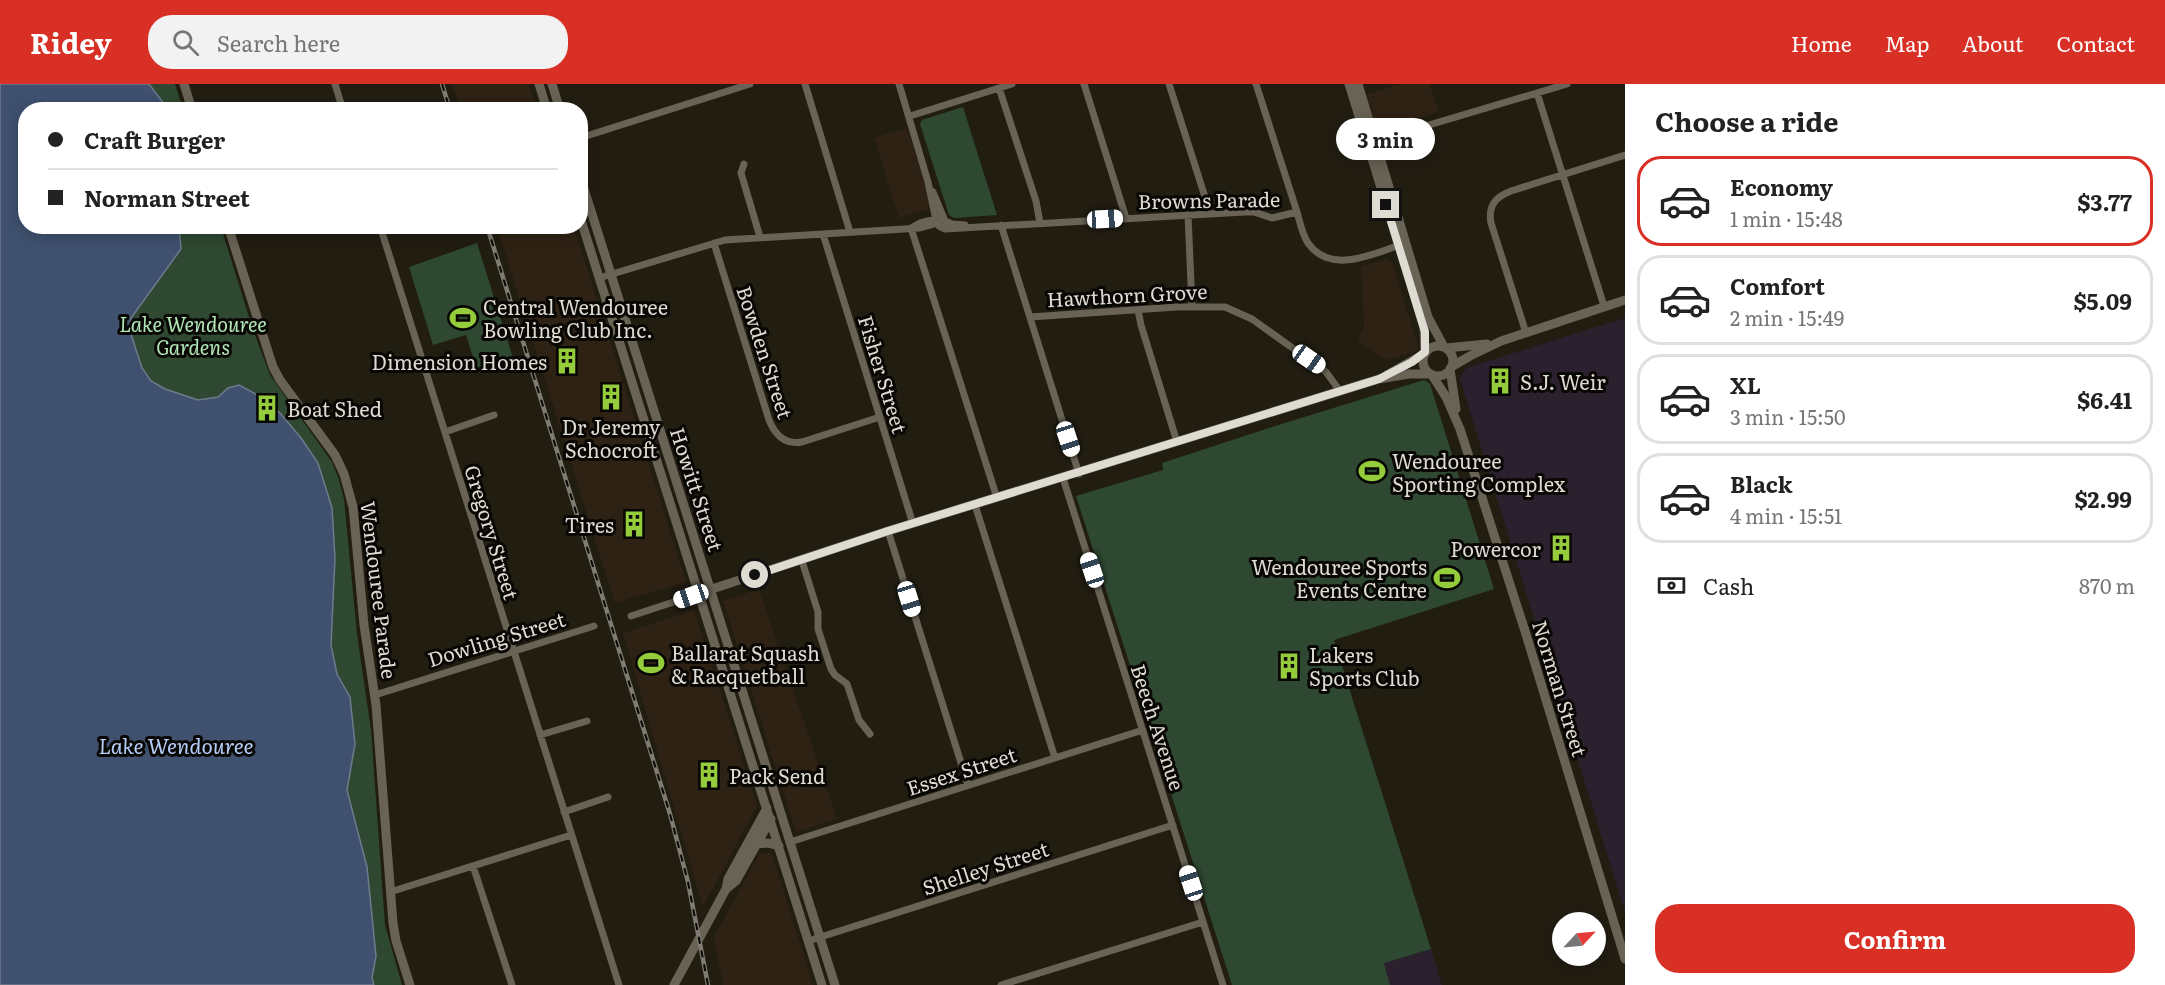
<!DOCTYPE html>
<html lang="en">
<head>
<meta charset="utf-8">
<style>
  body { margin:0; font-family:Literata,serif; background:#f2f2f2; color:#222; height:100vh; display:flex; flex-direction:column; font-size:22px; white-space:nowrap }
  * { box-sizing:border-box; margin:0 }
  p { font-size:20px; color:#767676 }
  .icon { flex:none; width:33px; height:33px; fill:none; stroke:currentColor; stroke-width:2; stroke-linecap:round; stroke-linejoin:round }
  .map { position:relative; flex:1; overflow:hidden }
  .sheet { display:flex; flex-direction:column; background:#fff; width:540px }
  .sheet>* { flex:none }
  .banner { position:absolute; left:18px; top:18px; width:570px; height:132px; border-radius:24px; box-shadow:0 3px 15px #0003; display:grid; align-content:center; height:132px; padding:0 30px; background:#fff }
  .needle { width:39px; rotate:64deg }
  .fabs { position:absolute; left:1552px; top:828px; display:grid; gap:12px }
  .fabs a { display:grid; place-items:center; width:54px; height:54px; border-radius:50%; background:#fff; box-shadow:0 3px 15px #0003; font-size:30px }
  .end { position:absolute; width:27px; height:27px; margin:-14px; border:8px solid #dedbd3; background:#111; box-shadow:0 0 0 3px #111 }
  .from { border-radius:50% }
  .bubble { position:absolute; height:42px; border-radius:21px; background:#fff; box-shadow:0 3px 15px #0003; font-size:20px; font-weight:700; line-height:42px; text-align:center }
  .car { position:absolute; width:18px; height:36px; margin:-18px -9px; border-radius:8px; box-shadow:0 0 4px 2px #0007; background:linear-gradient(#fff 24%,#345 0 40%,#fff 0 76%,#345 0 86%,#fff 0) }
  .banner b { display:flex; align-items:center; gap:21px; height:57px; font-size:22px }
  .banner b+b { border-top:2px solid #e0e0e0 }
  .banner i { width:15px; height:15px; background:#222 }
  ul { padding:0; list-style:none }
  li { display:flex; align-items:center; gap:18px; height:90px; margin:0 12px 9px; padding:0 18px; border:3px solid #e0e0e0; border-radius:24px }
  li div { flex:1 }
  li b { display:block; font-size:22px }
  li em { font-style:normal; font-weight:700 }
  li.active { border-color:#d93025 }
  li>.icon { width:54px; height:54px; stroke-width:1.5 }
  h2 { padding:0 30px; font-size:27px; line-height:72px }
  .pay { display:flex; align-items:center; gap:15px; height:66px; padding:0 30px; font-size:22px }
  .pay p { margin-inline-start:auto }
  .primary-button { display:flex; gap:12px; margin-top:auto; padding:12px 30px }
  .primary-button a { flex:1; height:69px; border-radius:24px; background:#d93025; color:#fff; font-size:24px; font-weight:700; line-height:69px; text-align:center }
  header { display:flex; align-items:center; gap:36px; box-sizing:border-box; height:84px; padding:0 30px; background:#d93025; color:#fff }
  header strong { font-size:28px }
  nav { display:flex; gap:33px; margin-inline-start:auto; font-size:21px }
  .search { width:420px; height:54px; background:#f2f2f2; display:flex; align-items:center; gap:15px; box-sizing:border-box; padding:0 21px; border-radius:24px; color:#767676; font-size:22px }
  main { display:flex; flex:1; min-height:0 }
  .map>svg:first-child { display:block }
  .commercial { fill:#2e2214 }
  .industrial { fill:#2a202e }
  .green { fill:#2e4831 }
  .water { fill:#3f516f; stroke:#6f7a8d; stroke-width:1.5 }
  .lines { fill:none; stroke-linecap:round; stroke-linejoin:round }
  .street { stroke:#686355; stroke-width:7 }
  .secondary { stroke:#686355; stroke-width:9 }
  .rail-casing { stroke:#7f7b71; stroke-width:4.5 }
  .rail { stroke:#090704; stroke-width:2; stroke-dasharray:7; stroke-linecap:butt }
  .route { stroke:#dedbd3; stroke-width:8 }
  .labels { text-anchor:middle; dominant-baseline:central; stroke-width:6; stroke-linejoin:round; paint-order:stroke }
  .street-label { font-size:20px; fill:#dedbd3; stroke:#090704 }
  .poi-label { font-size:20px; fill:#dedbd3; stroke:#090704; text-anchor:start }
  .park-label { font-size:20px; font-style:italic; fill:#b1e7b7; stroke:#090704 }
  .water-label { font-size:21px; font-style:italic; fill:#b4cdf9; stroke:#090704 }
</style>
</head>
<body>
<header>
<strong>Ridey</strong>
<div class="search"><svg class="icon" aria-label="search" viewBox="0 0 24 24"><circle cx="10" cy="10" r="6"/><path d="M15 15l6 6"/></svg>Search here</div>
<nav><a>Home</a><a>Map</a><a>About</a><a>Contact</a></nav>
</header>
<main>
<div class="map">
<svg width="1625" height="901" viewBox="0 0 1625 901">
  <rect width="100%" height="100%" fill="#221d11"/>
  <!-- commercial -->
  <path class="commercial" d="M452 0H529L537 25H460Z
    M1400 0H1429L1439 28 1378 47 1365 11Z
    M907 44 932 124 899 134 874 54Z
    M497 143H574L686 498 615 519Z
    M1385 175 1392 178 1418 262 1415 268 1386 276 1358 257 1364 243 1361 183Z
    M759 505 837 735 796 748 723 517Z
    M694 526 757 722 703 823 623 549Z
    M768 768 772 770 813 901H723L714 853 759 771Z"/>
  <!-- industrial -->
  <path class="industrial" d="M1625 234V828L1460 295 1466 284Z
    M1431 865 1442 901H1390L1384 879Z"/>
  <!-- green -->
  <path class="green" d="M149 0H175L183 25H168Z
    M963 23 997 131 954 134 949 131 920 40 922 36Z
    M179 143H221L252 243 270 291 332 378 338 393 344 415 357 550 371 646 385 841 402 901H374L372 894 376 872 359 750 347 706 355 660 350 613 337 590 331 561 335 474 332 424 318 379 301 354 280 329 228 304 218 313 198 316 165 305 151 297 142 284 129 244 131 234 181 165Z
    M477 159 513 274 477 286 466 251 433 261 409 183Z
    M1424 296 1430 300 1494 505 1334 556 1431 865 1384 879 1390 901H1232L1076 412 1163 386 1162 379 1272 343Z"/>
  <!-- water -->
  <path class="water" d="M0 0H149L168 25 26 26V142L179 143 181 165 131 234 129 244 142 284 151 297 165 305 198 316 218 313 228 304 239 301 265 315 280 329 301 354 318 379 332 424 335 474 331 561 337 590 350 613 355 660 347 706 367 783 376 872 372 894 374 901H0Z"/>
  <g class="lines">
    <!-- street -->
    <path class="street" d="M335 0 343 26
      M805 0 850 148
      M899 0 928 98 936 136 939 142 945 145 1245 128H1254L1272 134 1297 128C1300 138 1302 150 1308 159 1331 192 1374 169 1403 160
      M1084 0 1126 134
      M1169 0 1206 116 1207 129
      M1256 0 1297 128
      M999 4 1036 117 1040 139
      M1537 9 1604 222
      M910 32 1012 0
      M580 54 750 0
      M1372 58 1567 0
      M744 80 741 89 760 153
      M933 108 945 137 952 140 965 141
      M1188 131 1192 222
      M1001 141 1079 390
      M380 142 619 901
      M911 144 997 414
      M911 144 920 139 940 134
      M823 150 913 440
      M714 159 769 336C775 351 785 361 802 358L880 333
      M599 194 725 156 920 144 938 139 943 133
      M1138 226 1141 241 1177 358
      M1030 233 1177 223H1225L1252 235 1326 288 1340 307
      M1526 249 1491 139C1488 122 1495 113 1511 107L1625 71
      M445 348 494 331
      M1063 394 1223 901
      M975 421 1055 674
      M888 447 968 701
      M802 477 818 528V545L831 585 835 591 847 600 859 636 870 650
      M631 532 698 510
      M375 611 594 542
      M540 651 587 637
      M564 728 608 713
      M790 758 1143 646
      M473 782 512 901
      M390 808 571 751
      M808 857 1173 741
      M1001 901 1203 838"/>
    <!-- secondary -->
    <path class="secondary" d="M184 0 192 26
      M539 0 547 26
      M552 0 560 26
      M1349 0 1424 243 1425 268
      M1358 0 1428 233 1444 263
      M580 92 835 901
      M580 133 822 901
      M228 142 273 283 280 296 335 371 344 390 353 423 364 541 376 621 393 839 396 857 410 901
      M1423 277a15 15 0 1 1 30 0a15 15 0 1 1-30 0Z
      M1446 264 1487 260
      M1451 283 1470 272 1501 257 1625 216
      M1450 285 1456 325
      M1387 291 1424 270
      M1432 291 1446 313 1460 345 1525 547 1625 875
      M706 507 888 447 1379 295 1409 290H1430
      M756 760 768 759 779 762
      M726 805 736 797 771 735
      M674 901 726 805 728 795 767 724"/>
    <!-- rail casing -->
    <g class="rail-casing">
      <path id="rail" d="M442 0 450 26
        M487 142 670 730 688 798 708 901"/>
    </g>
    <!-- rail -->
    <use href="#rail" class="rail"/>
  </g>
  <g class="lines">
    <!-- route -->
    <path class="route" d="M755 491 888 447 1379 295 1412 278 1425 268V248L1386 121"/>
  </g>
  <!-- icons -->
  <defs>
    <g id="stadium-bare" transform="scale(2.07)"><path d="M0-5a6.5 5 0 1 0 0 10a6.5 5 0 1 0 0-10ZM-3.5-1.8h7v3.6h-7Z" fill="#94cc3c" stroke="#090704" stroke-width="2.5" paint-order="stroke"/></g>
    <g id="building-bare" transform="scale(2.07)"><path d="M-4-6H4V6H1V3H-1V6H-4ZM-2.5-4.3h1.7v1.8h-1.7ZM.8-4.3h1.7v1.8H.8ZM-2.5-1h1.7V.8h-1.7ZM.8-1h1.7V.8H.8Z" fill="#94cc3c" stroke="#090704" stroke-width="2.5" paint-order="stroke"/></g>
  </defs>
  <g fill-rule="evenodd">
    <use href="#stadium-bare" x="463" y="234"/>
    <use href="#building-bare" x="567" y="277"/>
    <use href="#building-bare" x="1500" y="297"/>
    <use href="#building-bare" x="611" y="313"/>
    <use href="#building-bare" x="267" y="324"/>
    <use href="#stadium-bare" x="1372" y="387"/>
    <use href="#building-bare" x="634" y="440"/>
    <use href="#building-bare" x="1561" y="464"/>
    <use href="#stadium-bare" x="1447" y="494"/>
    <use href="#stadium-bare" x="651" y="579"/>
    <use href="#building-bare" x="1289" y="582"/>
    <use href="#building-bare" x="709" y="691"/>
  </g>
  <g class="labels">
    <!-- street labels -->
    <g class="street-label">
      <text transform="translate(1209 115) rotate(-1)">Browns Parade</text>
      <text transform="translate(1127 210) rotate(-3)">Hawthorn Grove</text>
      <text transform="translate(766 268) rotate(72)">Bowden Street</text>
      <text transform="translate(884 290) rotate(73)">Fisher Street</text>
      <text transform="translate(698 405) rotate(72)">Howitt Street</text>
      <text transform="translate(493 448) rotate(73)">Gregory Street</text>
      <text transform="translate(380 506) rotate(83)">Wendouree Parade</text>
      <text transform="translate(496 554) rotate(-17)">Dowling Street</text>
      <text transform="translate(1561 604) rotate(73)">Norman Street</text>
      <text transform="translate(1159 643) rotate(72)">Beech Avenue</text>
      <text transform="translate(961 686) rotate(-18)">Essex Street</text>
      <text transform="translate(985 783) rotate(-18)">Shelley Street</text>
    </g>
    <!-- poi labels -->
    <g class="poi-label">
      <text x="483" y="222">Central Wendouree<tspan x="483" dy="23">Bowling Club Inc.</tspan></text>
      <text x="547" y="277" text-anchor="end">Dimension Homes</text>
      <text x="1520" y="297">S.J. Weir</text>
      <text x="287" y="324">Boat Shed</text>
      <text x="611" y="342" text-anchor="middle">Dr Jeremy<tspan x="611" dy="23">Schocroft</tspan></text>
      <text x="1392" y="376">Wendouree<tspan x="1392" dy="23">Sporting Complex</tspan></text>
      <text x="614" y="440" text-anchor="end">Tires</text>
      <text x="1541" y="464" text-anchor="end">Powercor</text>
      <text x="1427" y="482" text-anchor="end">Wendouree Sports<tspan x="1427" dy="23">Events Centre</tspan></text>
      <text x="671" y="568">Ballarat Squash<tspan x="671" dy="23">&amp; Racquetball</tspan></text>
      <text x="1309" y="570">Lakers<tspan x="1309" dy="23">Sports Club</tspan></text>
      <text x="729" y="691">Pack Send</text>
    </g>
    <!-- park labels -->
    <g class="park-label">
      <text x="193" y="239">Lake Wendouree<tspan x="193" dy="23">Gardens</tspan></text>
    </g>
    <!-- water labels -->
    <g class="water-label">
      <text x="176" y="660">Lake Wendouree</text>
    </g>
  </g>
</svg>
<div class="fabs">
<a><svg class="needle" viewBox="-14 -14 28 28"><path d="M0-13l5 13h-10z" fill="#e53935"/><path d="M0 13l5-13h-10z" fill="#767676"/></svg></a>
</div>
<i class="end from" style="left:755px;top:491px"></i>
<i class="end" style="left:1386px;top:121px"></i>
<div class="bubble" style="left:1336px;top:34px;width:99px">3 min</div>
<i class="car" style="left:1105px;top:135px;rotate:87deg"></i>
<i class="car" style="left:1309px;top:275px;rotate:125deg"></i>
<i class="car" style="left:1068px;top:355px;rotate:162deg"></i>
<i class="car" style="left:1092px;top:486px;rotate:342deg"></i>
<i class="car" style="left:691px;top:512px;rotate:251deg"></i>
<i class="car" style="left:909px;top:515px;rotate:163deg"></i>
<i class="car" style="left:1191px;top:799px;rotate:342deg"></i>
<div class="banner">
<b><i class="from"></i>Craft Burger</b>
<b><i></i>Norman Street</b>
</div>
</div>
<section class="sheet">
<h2>Choose a ride</h2>
<ul>
<li class="active"><svg class="icon" aria-label="car" viewBox="0 0 24 24"><path d="M5 17H2v-5l4-1 3-4h7l3 4 3 1v5h-3M9 17h6M6 11h13"/><circle cx="7" cy="17" r="2"/><circle cx="17" cy="17" r="2"/></svg><div><b>Economy</b><p>1 min · 15:48</p></div><em>$3.77</em></li>
<li><svg class="icon" aria-label="car" viewBox="0 0 24 24"><path d="M5 17H2v-5l4-1 3-4h7l3 4 3 1v5h-3M9 17h6M6 11h13"/><circle cx="7" cy="17" r="2"/><circle cx="17" cy="17" r="2"/></svg><div><b>Comfort</b><p>2 min · 15:49</p></div><em>$5.09</em></li>
<li><svg class="icon" aria-label="car" viewBox="0 0 24 24"><path d="M5 17H2v-5l4-1 3-4h7l3 4 3 1v5h-3M9 17h6M6 11h13"/><circle cx="7" cy="17" r="2"/><circle cx="17" cy="17" r="2"/></svg><div><b>XL</b><p>3 min · 15:50</p></div><em>$6.41</em></li>
<li><svg class="icon" aria-label="car" viewBox="0 0 24 24"><path d="M5 17H2v-5l4-1 3-4h7l3 4 3 1v5h-3M9 17h6M6 11h13"/><circle cx="7" cy="17" r="2"/><circle cx="17" cy="17" r="2"/></svg><div><b>Black</b><p>4 min · 15:51</p></div><em>$2.99</em></li>
</ul>
<div class="pay"><svg class="icon" aria-label="cash" viewBox="0 0 24 24"><path d="M3 7h18v10H3z"/><circle cx="12" cy="12" r="2"/></svg>Cash<p>870 m</p></div>
<div class="primary-button"><a>Confirm</a></div>
</section>
</main>
</body>
</html>
